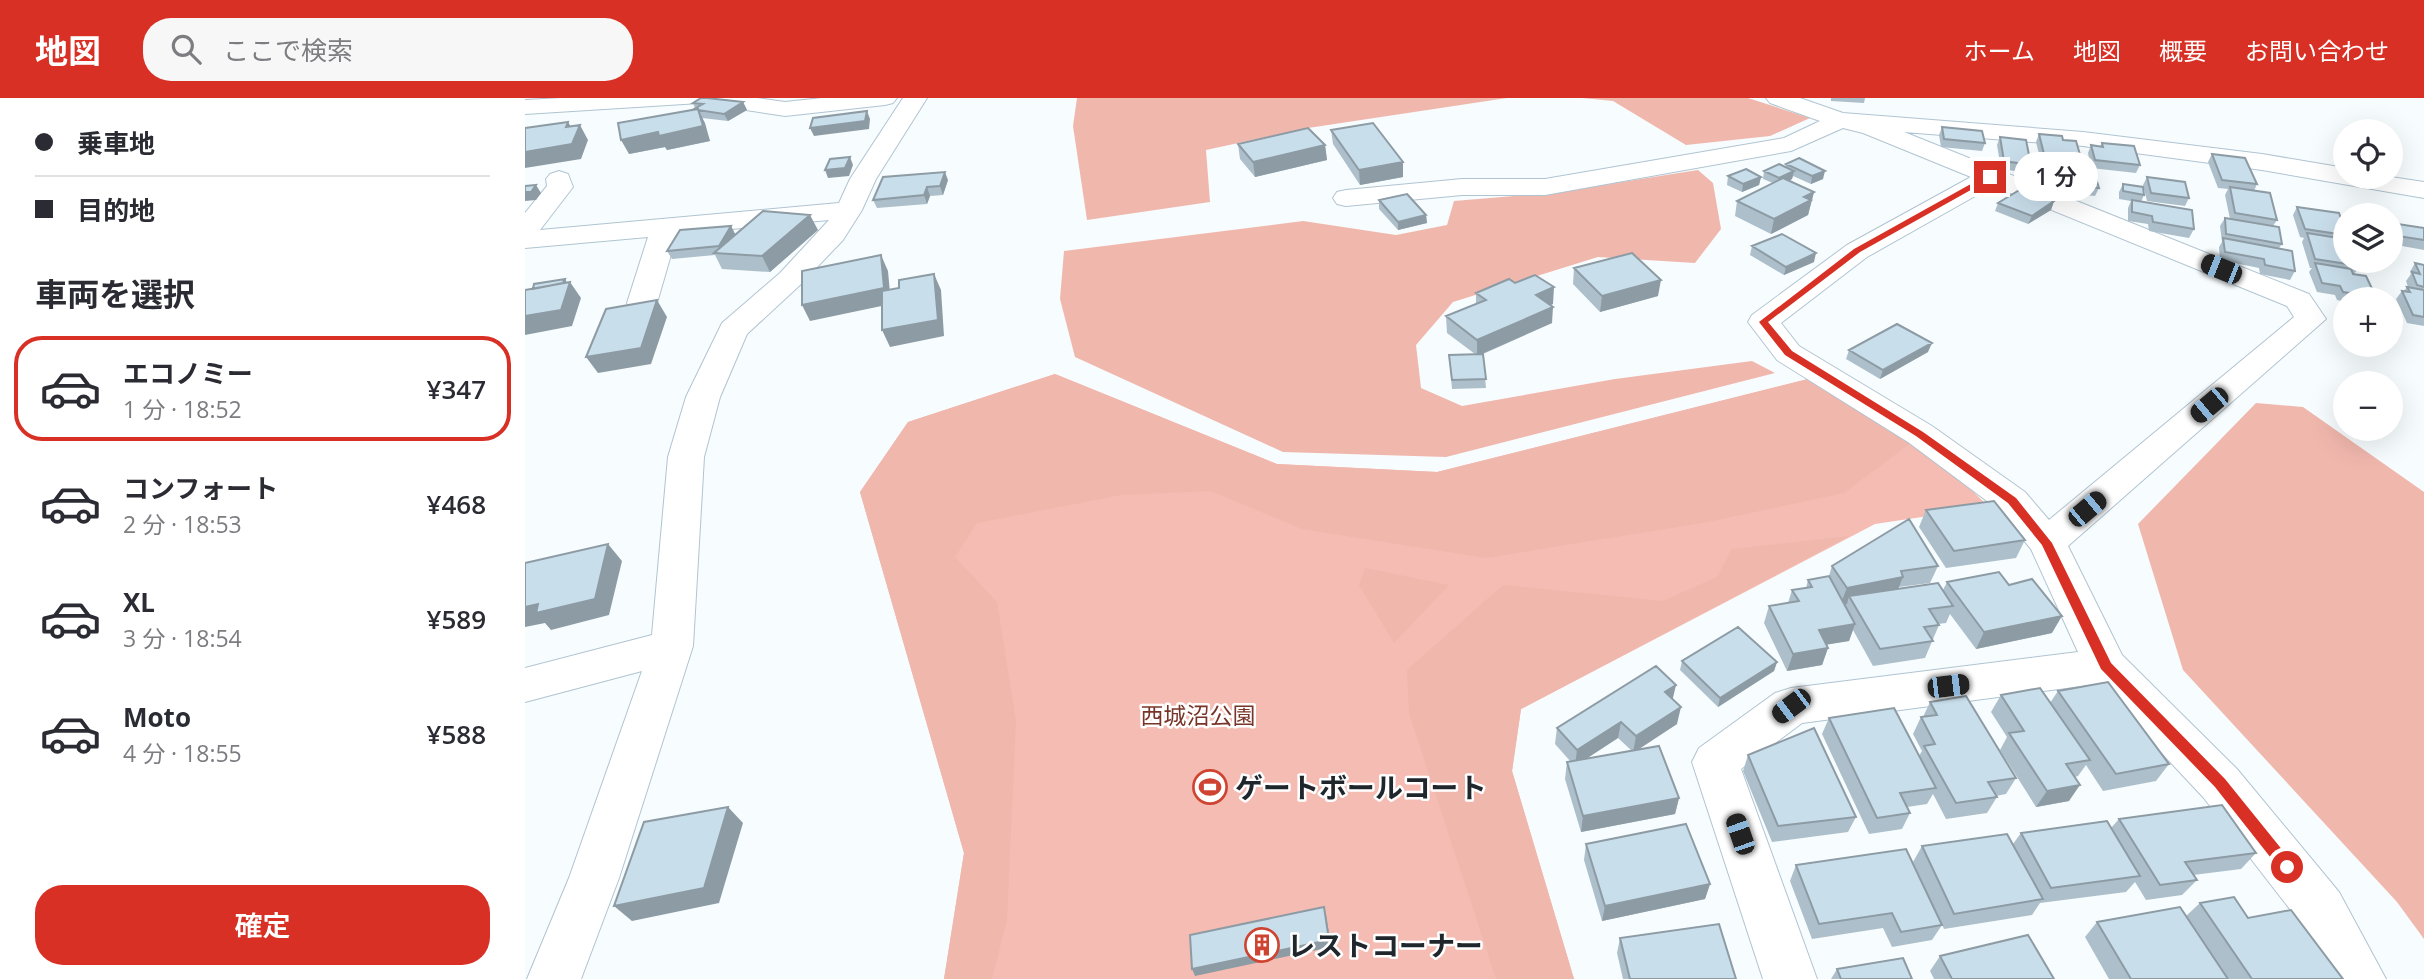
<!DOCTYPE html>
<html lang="ja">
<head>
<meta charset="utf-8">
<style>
  body { margin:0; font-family:"Open Sans","Noto Sans JP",sans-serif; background:#f7f7f7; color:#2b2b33; height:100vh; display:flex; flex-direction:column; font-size:26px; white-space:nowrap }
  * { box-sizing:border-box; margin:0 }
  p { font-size:23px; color:#7c7c81 }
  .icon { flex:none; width:38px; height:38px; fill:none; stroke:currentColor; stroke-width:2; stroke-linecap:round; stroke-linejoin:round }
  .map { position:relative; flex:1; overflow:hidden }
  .drawer { display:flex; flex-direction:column; background:#fff; width:525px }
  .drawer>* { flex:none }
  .top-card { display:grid; align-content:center; height:154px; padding:0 35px; background:#fff }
  .fabs { position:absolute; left:1808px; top:21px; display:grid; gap:14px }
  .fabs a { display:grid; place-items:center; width:70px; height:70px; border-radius:50%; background:#fff; box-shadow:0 7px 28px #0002; font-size:35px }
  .end { position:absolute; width:32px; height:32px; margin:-16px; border:9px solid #d93025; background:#fff; box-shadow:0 0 0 4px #fff }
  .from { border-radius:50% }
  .bubble { position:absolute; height:49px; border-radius:24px; background:#fff; box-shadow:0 7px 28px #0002; font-size:23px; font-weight:600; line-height:49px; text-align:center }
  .car { position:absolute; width:21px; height:42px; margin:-21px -10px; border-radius:9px; box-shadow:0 0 5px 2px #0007; background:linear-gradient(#222 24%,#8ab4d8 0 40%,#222 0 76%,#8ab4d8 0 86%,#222 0) }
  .top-card b { display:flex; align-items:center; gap:24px; height:66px; font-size:26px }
  .top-card b+b { border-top:2px solid #e1e1e2 }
  .top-card i { width:18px; height:18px; background:#2b2b33 }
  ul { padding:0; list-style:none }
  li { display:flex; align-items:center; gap:21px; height:105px; margin:0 14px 10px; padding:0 21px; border:4px solid transparent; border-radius:28px }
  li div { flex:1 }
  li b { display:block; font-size:26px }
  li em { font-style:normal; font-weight:600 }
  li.on { border-color:#d93025 }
  li>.icon { width:63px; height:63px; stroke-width:1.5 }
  h2 { padding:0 35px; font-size:32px; line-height:84px }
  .button { display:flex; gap:14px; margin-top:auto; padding:14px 35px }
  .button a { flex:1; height:80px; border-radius:28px; background:#d93025; color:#fff; font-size:28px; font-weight:600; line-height:80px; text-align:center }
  header { display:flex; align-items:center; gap:42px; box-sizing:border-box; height:98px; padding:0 35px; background:#d93025; color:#fff }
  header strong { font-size:33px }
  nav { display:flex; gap:38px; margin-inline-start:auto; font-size:24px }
  .search { width:490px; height:63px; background:#f7f7f7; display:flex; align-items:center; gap:18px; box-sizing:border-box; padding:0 24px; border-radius:28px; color:#7c7c81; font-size:26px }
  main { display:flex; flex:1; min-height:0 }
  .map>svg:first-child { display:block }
  .green { fill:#f4bcb2 }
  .forest { fill:#f0b7ad }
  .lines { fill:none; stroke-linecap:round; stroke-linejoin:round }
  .minor-casing { stroke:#b0c4d1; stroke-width:2 }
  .minor { fill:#fff; fill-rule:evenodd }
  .wall { fill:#adbfca; fill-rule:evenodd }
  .shaded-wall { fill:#8d9ba4 }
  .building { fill:#c9deeb; stroke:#8d9ba4; stroke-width:2 }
  .route { fill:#d93025 }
  .labels { text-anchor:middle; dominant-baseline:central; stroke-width:5; stroke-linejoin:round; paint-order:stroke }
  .park-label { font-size:23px; fill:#783429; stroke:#fff }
  .near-poi-label { font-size:28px; font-weight:bold; fill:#20272c; stroke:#fff; text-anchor:start }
</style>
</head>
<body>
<header>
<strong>地図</strong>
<div class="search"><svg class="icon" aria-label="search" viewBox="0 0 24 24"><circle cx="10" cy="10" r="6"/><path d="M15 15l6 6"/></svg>ここで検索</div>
<nav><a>ホーム</a><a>地図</a><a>概要</a><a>お問い合わせ</a></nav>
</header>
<main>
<section class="drawer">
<div class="top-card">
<b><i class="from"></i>乗車地</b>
<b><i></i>目的地</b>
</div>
<h2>車両を選択</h2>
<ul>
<li class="on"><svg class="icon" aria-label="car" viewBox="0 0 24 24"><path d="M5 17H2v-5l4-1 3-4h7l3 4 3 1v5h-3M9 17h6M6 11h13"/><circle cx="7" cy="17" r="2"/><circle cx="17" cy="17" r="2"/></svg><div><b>エコノミー</b><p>1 分 · 18:52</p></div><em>¥347</em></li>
<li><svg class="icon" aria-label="car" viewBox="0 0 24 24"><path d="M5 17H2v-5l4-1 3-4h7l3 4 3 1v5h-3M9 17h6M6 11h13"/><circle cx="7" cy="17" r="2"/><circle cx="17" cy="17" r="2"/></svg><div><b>コンフォート</b><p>2 分 · 18:53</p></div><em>¥468</em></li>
<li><svg class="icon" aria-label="car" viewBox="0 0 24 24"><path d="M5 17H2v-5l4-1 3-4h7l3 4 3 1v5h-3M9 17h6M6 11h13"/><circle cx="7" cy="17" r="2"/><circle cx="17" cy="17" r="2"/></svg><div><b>XL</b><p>3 分 · 18:54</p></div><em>¥589</em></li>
<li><svg class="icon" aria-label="car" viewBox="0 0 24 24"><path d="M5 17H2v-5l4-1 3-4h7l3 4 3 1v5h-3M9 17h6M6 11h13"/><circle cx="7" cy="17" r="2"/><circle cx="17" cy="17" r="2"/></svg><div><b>Moto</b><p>4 分 · 18:55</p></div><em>¥588</em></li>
</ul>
<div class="button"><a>確定</a></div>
</section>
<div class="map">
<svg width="1899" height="881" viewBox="0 0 1899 881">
  <rect width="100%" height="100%" fill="#f7fcfe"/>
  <!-- green -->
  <path class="green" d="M530 276 752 366 912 374 1287 280 1403 350 1464 409 1350 426 996 611 987 673 1049 881H419L439 755 335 394 383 324Z"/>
  <!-- forest -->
  <path class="forest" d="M552 0H982L783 30 681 52 685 104 562 122 548 28Z
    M1057 0H1223L1285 20 1245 38 1161 47 1088 3Z
    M1173 72 1188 85 1196 131 1170 165 1073 159 928 204 891 247 896 290 937 308 1090 281 1227 263 1250 275 921 359 758 354 550 259 535 201 539 153 778 123 871 137 922 127 929 103 1027 95Z
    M530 276 752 366 912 374 1287 280 1390 342 1319 395 1183 424 961 460 777 431 686 393 596 397 452 425 430 459 472 504 491 623 482 822 467 881H419L439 755 335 394 383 324Z
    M1731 305 1778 309 1899 394V841L1872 804 1658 572 1613 426Z
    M1324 438 996 611 987 673 1049 881H971L884 615 882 572 978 487 1138 503 1192 479 1207 451Z
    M840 470 924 487 869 545 834 487Z"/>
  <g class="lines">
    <!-- minor casing -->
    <g class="minor-casing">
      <path id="minor" d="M37 0H232L260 4 297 0H372L368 5 360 7 260 18 175 5 0 16V2Z
        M378 0H402L351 81 337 112 318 142 275 187 222 236 195 299 179 359 168 548 94 780 56 881H2L44 780 117 573 0 604V570L127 537 143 359 161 299 197 225 255 175 304 122 152 136 132 205 128 211 117 214 106 211 102 205 123 139 0 150V115L22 88 21 81 25 76 34 73 43 76 48 89 15 132 314 105 325 81Z
        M1241 0H1275L1318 15 1558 34 1737 56 1820 70V79H1866L1899 84V100L1737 72 1558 48 1379 34 1784 196 1801 221 1543 448 1597 557 1712 671 1814 794 1861 881H1805L1778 828 1678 699 1572 586 1277 625 1216 671 1292 881H1238L1167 664 1174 650 1250 595 1266 590 1553 554 1506 451 1474 412 1383 344 1252 262 1223 224 1227 217 1322 147 1446 79 1338 35 1318 30 1266 53 1020 97H937L821 108 812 106 808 100 812 94 821 92 937 81H1020L1259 40 1295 23 1245 5ZM1468 88 1762 208 1769 219 1524 422 1500 394 1407 328 1274 248 1256 225 1342 159Z"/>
    </g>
    <!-- minor -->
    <use href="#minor" class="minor"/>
  </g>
  <!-- wall -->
  <path class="wall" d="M1306 0H1340L1339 5 1306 3Z
    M218 4 222 12 203 23 177 20 185 43 142 52 140 49 104 56 170 10 168 5Z
    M1417 29 1460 45 1457 53 1416 49 1414 37Z
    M806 32 878 64V79L835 87 808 46Z
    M1514 36 1538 42 1556 60 1552 68 1516 64 1511 44Z
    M1475 39 1506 67 1503 75 1476 71 1472 47Z
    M1577 45 1615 67 1611 75 1566 70 1563 55 1566 47 1575 48Z
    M713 46 800 47 802 62 730 79 715 61Z
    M1687 56 1732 86 1729 93 1752 122 1748 128 1757 146 1754 150 1770 173 1765 182 1735 176 1734 170 1695 162 1694 149 1697 144 1695 128 1700 120 1705 121 1700 97 1703 91 1693 90 1683 64Z
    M1261 66 1298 81 1286 86 1268 78 1267 81 1264 83 1289 94 1283 117 1246 136 1210 118 1212 103 1248 85 1238 81 1239 73 1260 69Z
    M1523 68 1574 90 1570 98 1523 93 1520 76Z
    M1203 78 1236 79 1234 87 1217 94 1202 87Z
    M1622 79 1664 100 1660 108 1622 103 1618 87Z
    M423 82 418 97 405 98 402 106 352 110 348 102Z
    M1598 86 1619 97 1616 104 1669 131 1664 140 1624 133 1623 126 1603 123V110L1606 103 1594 101V94Z
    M854 102 901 117 902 125 873 132 854 111Z
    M1529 103 1526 112 1503 126 1470 113 1473 105Z
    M1772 109 1820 132 1819 141 1835 168 1829 176 1851 199 1850 201H1820V204L1812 202 1810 197 1792 194 1784 174 1787 170H1785L1777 144 1779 140 1775 139 1768 117Z
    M1866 125 1899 130V152L1866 146Z
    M206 128 210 136 209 138 293 132 245 174 197 171 190 157 147 161 142 153Z
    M1227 148 1289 164 1259 177 1225 157Z
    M1890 165 1899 167V228L1882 225 1871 201 1877 193H1879L1882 189H1883L1881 183 1886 176 1885 174Z
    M1049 170 1133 198 1075 214 1048 186Z
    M990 185 1028 206 1025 207 1027 225 958 256 961 290 927 291 924 257 950 256 922 235 921 218 951 206V195Z
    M1324 252 1403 254 1355 281 1321 261Z
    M1401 412 1500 442 1491 460 1421 470 1394 429Z
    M1307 468H1413L1405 485 1374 489V491L1418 492 1422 484 1527 535 1451 551 1425 516 1421 525 1413 526 1414 527 1400 560 1348 568 1328 532 1324 543 1302 546 1303 550 1297 567 1262 573 1239 525 1244 508 1263 505 1267 492 1281 490 1283 482 1304 478Z
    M1157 563 1252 564 1249 573 1193 609 1155 572Z
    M1533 593 1644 666 1631 683 1578 693 1561 667 1553 678 1550 679 1544 703 1511 709 1475 652 1482 639 1466 614 1476 597 1525 605Z
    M1148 601 1152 626 1112 652 1154 700 1150 716 1056 734 1040 681 1042 664H1046L1030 646 1032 630ZM1093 640 1107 653 1061 661Z
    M1405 604 1491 680 1481 696 1471 698 1472 699 1462 715 1421 721 1408 696 1402 706 1382 709 1385 715 1377 731 1344 736 1297 636 1304 620 1394 658 1397 653 1388 636 1396 619H1398Z
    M1223 657 1331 719 1323 734 1247 744 1218 673Z
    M1594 721 1731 755 1716 771 1668 777 1672 782 1657 797 1621 802 1610 784 1601 794 1515 805 1507 817 1419 831 1388 764 1397 748 1488 746 1496 735 1586 730Z
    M1061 746 1185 786 1180 801 1077 823 1059 762Z
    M1271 767 1417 827 1407 842 1367 849 1358 830 1287 841 1265 783Z
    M1675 805 1723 820 1818 881H1584L1560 839 1572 824 1661 818Z
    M1095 840 1211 881H1098L1092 855Z
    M1415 858 1529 881H1409L1405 873Z
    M1312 871 1387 881H1306Z"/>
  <!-- shaded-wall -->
  <path class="shaded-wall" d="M218 4 222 12 203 23 199 16Z
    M173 11 180 25 185 43 142 52 140 49 104 56 96 42Z
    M342 13 345 21 344 31 289 38 285 30Z
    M43 24 51 37 55 27 63 42 56 61 0 70V54L41 29Z
    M800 47 802 62 730 79 728 64Z
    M325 59 328 67 324 78 303 80 300 72Z
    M878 64V79L835 87 834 72Z
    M1269 73 1267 81 1253 88 1254 80Z
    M1300 73 1298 81 1286 86 1287 78Z
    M420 74 423 82 418 97 415 88Z
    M1236 79 1234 87 1217 94 1218 86Z
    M11 87 16 95 11 102 0 103V94Z
    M402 89 405 98 402 106 399 97Z
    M1289 94 1283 117 1246 136 1249 121 1279 99Z
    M1529 103 1526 112 1503 126 1507 118Z
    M285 117 293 132 245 174 237 158Z
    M901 117 902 125 873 132V124Z
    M206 128 210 136 198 156 194 148Z
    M1291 155 1289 164 1259 177 1261 169Z
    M356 157 363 173 366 206 285 223 277 207Z
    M409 176 416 192 419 238 365 249 357 232Z
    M40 181 44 188 45 184 56 200 47 228 0 237V218L12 203Z
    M1136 182 1133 198 1075 214 1077 198Z
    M1029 189 1028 206 1010 213 1011 197Z
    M132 202 142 219 126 266 73 275 61 259Z
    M1028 209 1027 225 952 258V242Z
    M1407 245 1403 254 1355 281 1358 272Z
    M83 446 97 463 84 517 26 532 20 525 0 529V509Z
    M1378 479 1371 496 1324 498 1322 506 1315 507 1322 490Z
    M1537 518 1527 535 1451 551 1459 534Z
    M1330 526 1324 543 1288 549 1294 532Z
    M1303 550 1297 567 1262 573 1268 556Z
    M1252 564 1249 573 1193 609 1195 600Z
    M1151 587 1147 604 1140 594Z
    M1156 609 1152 626 1108 655 1111 638Z
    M1096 624 1093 640 1050 668 1052 652Z
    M1555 687 1544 703 1511 709 1522 693Z
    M1154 700 1150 716 1056 734 1058 718Z
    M203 709 218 725 194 805 107 823 89 808Z
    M1185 786 1180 801 1077 823 1080 808Z
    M801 817 806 849 670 878 667 871Z"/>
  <!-- building -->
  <path class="building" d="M176 0H182L218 4 199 16 173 12V11H169L178 6 168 5Z
    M173 11 178 28 134 38 133 34 96 42 93 25Z
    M342 13 340 23 285 30 288 20Z
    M43 24 41 29 55 27 47 46 0 54V30Z
    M848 25 878 64 834 72 806 32Z
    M1417 29 1457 33 1460 45 1419 41Z
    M783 30 800 47 728 64 713 46Z
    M1514 36 1537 38 1538 42 1551 43 1556 60 1519 56Z
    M1475 39 1501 42 1506 67 1479 63Z
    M1577 45 1609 48 1615 67 1570 62 1566 47 1578 49Z
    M1687 56 1720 60 1732 86 1697 82Z
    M325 59 320 70 300 72 305 61Z
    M1274 60 1300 73 1287 78 1261 66Z
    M1254 66 1269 73 1254 80 1239 73Z
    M1523 68 1569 74 1574 90 1526 84Z
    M1221 71 1236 79 1218 86 1203 78Z
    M420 74 415 88 402 89 399 97 348 102 358 79Z
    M1622 79 1660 84 1664 100 1626 95Z
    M1258 80 1289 94 1279 99 1286 102 1249 121 1212 103Z
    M1598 86 1618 89 1619 97 1598 93Z
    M11 87 6 94H0V88Z
    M1705 89 1745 95 1752 122 1710 115Z
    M1496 91 1529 103 1507 118 1473 105Z
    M882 96 901 117 873 124 854 102Z
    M1607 102 1667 112 1669 131 1628 124 1627 118 1607 114Z
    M1772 109 1814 115 1820 132V137L1780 131Z
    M238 113 285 117 237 158 189 155Z
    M1700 120 1754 129 1757 146 1701 136Z
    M1866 125 1899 130V142L1866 137Z
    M206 128 194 148 142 153 155 132Z
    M1782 135 1820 141V163H1832L1835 168 1790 161Z
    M1257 136 1291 155 1261 169 1227 148Z
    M1698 140 1767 153 1770 173 1740 167 1739 161 1700 154Z
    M1107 155 1136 182 1077 198 1049 170Z
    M356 157 359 190 277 207V173Z
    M1790 165 1826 171 1828 176 1841 178 1851 199 1818 194 1815 188 1797 185Z
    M1890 165 1899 167V189L1892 187 1887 174 1895 176Z
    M409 176 413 222 357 232V193L374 190V182Z
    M1010 177 1029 189 1011 197 1028 209 952 242 921 218 961 202 951 195 984 181 990 185Z
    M40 181 38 185 8 191 9 186Z
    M45 184 36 212 0 218V192Z
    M1882 189 1899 192V219L1888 217 1877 193 1885 194Z
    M132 202 116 250 61 259 81 211Z
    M1372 226 1407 245 1358 272 1324 252Z
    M958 256 961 281 927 282 924 257Z
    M1469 403 1500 442 1429 453 1401 412Z
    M1384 421 1413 468 1376 473 1378 479 1322 490 1307 468Z
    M83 446 70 501 11 515 13 506 0 509V465Z
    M1474 474 1484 487 1507 481 1537 518 1459 534 1422 484Z
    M1304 478 1330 526 1294 532 1303 550 1268 556 1244 508 1274 503 1267 492 1287 489 1283 482Z
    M1413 485 1428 508 1404 511 1414 527 1399 529 1408 543 1355 551 1324 498Z
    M1213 529 1252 564 1195 600 1157 563Z
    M1131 568 1151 587 1140 594 1156 609 1111 638 1096 624 1052 652 1032 630Z
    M1583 584 1644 666 1591 676 1533 593Z
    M1515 590 1565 662 1541 666 1555 687 1522 693 1484 635 1499 633 1476 597Z
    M1441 598 1491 680 1463 684 1472 699 1431 705 1399 648 1410 646 1396 619 1412 617 1405 604Z
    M1369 610 1411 690 1375 695 1385 715 1352 720 1304 620Z
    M1289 630 1331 719 1253 728 1223 657Z
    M1134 648 1154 700 1058 718 1042 664Z
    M1697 707 1731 755 1660 764 1672 782 1635 787 1594 721Z
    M203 709 179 790 89 808 119 724Z
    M1582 723 1615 778 1526 790 1496 735Z
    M1161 726 1185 786 1080 808 1061 746Z
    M1482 736 1518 801 1429 816 1397 748Z
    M1381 751 1417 827 1376 834 1367 815 1294 826 1271 767Z
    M1709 799 1723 820 1766 812 1818 881H1727L1675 805Z
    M799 809 804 842 667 871 665 837Z
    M1655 809 1703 881H1606L1572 824Z
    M1194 826 1211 881H1105L1095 840Z
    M1503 837 1529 881H1427L1415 858Z
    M1378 860 1387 881H1316L1312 871Z"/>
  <!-- route -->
  <path class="route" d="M1462 77 1469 79 1335 154 1243 224 1267 253 1398 334 1491 400 1527 445 1586 565 1700 681 1767 764 1769 769 1767 774H1757L1690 689 1576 571 1517 447 1483 405 1391 338 1260 257 1234 224 1329 151Z"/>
  <!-- icons -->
  <defs>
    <g id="stadium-ring" transform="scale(1.75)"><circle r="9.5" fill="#fff" stroke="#cf4331" stroke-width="1.5"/><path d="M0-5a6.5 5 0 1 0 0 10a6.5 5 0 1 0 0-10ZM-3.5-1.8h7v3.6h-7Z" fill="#cf4331"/></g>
    <g id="building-ring" transform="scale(1.75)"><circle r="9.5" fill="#fff" stroke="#cf4331" stroke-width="1.5"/><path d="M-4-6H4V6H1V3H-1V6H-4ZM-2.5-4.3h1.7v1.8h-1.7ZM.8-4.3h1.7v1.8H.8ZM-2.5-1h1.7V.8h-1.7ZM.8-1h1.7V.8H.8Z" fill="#cf4331"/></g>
  </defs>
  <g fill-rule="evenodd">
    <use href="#stadium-ring" x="685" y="689"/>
    <use href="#building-ring" x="737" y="847"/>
  </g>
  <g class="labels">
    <!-- park labels -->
    <g class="park-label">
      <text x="673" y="617">西城沼公園</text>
    </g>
    <!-- near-poi labels -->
    <g class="near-poi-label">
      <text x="710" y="689">ゲートボールコート</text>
      <text x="762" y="847">レストコーナー</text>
    </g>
  </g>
</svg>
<div class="fabs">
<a><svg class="icon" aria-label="locate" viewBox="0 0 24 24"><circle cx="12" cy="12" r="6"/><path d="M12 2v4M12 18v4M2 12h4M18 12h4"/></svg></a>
<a><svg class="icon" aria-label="layers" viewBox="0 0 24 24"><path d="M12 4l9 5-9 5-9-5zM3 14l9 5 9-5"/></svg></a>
<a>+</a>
<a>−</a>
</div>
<i class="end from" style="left:1762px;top:769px"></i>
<i class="end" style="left:1465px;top:79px"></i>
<div class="bubble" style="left:1489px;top:54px;width:84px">1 分</div>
<i class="car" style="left:1696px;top:171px;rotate:292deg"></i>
<i class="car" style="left:1684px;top:307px;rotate:230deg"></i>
<i class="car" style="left:1562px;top:411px;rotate:50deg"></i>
<i class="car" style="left:1423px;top:588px;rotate:83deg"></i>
<i class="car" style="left:1266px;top:608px;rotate:233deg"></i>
<i class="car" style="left:1215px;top:736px;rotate:341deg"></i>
</div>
</main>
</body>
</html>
